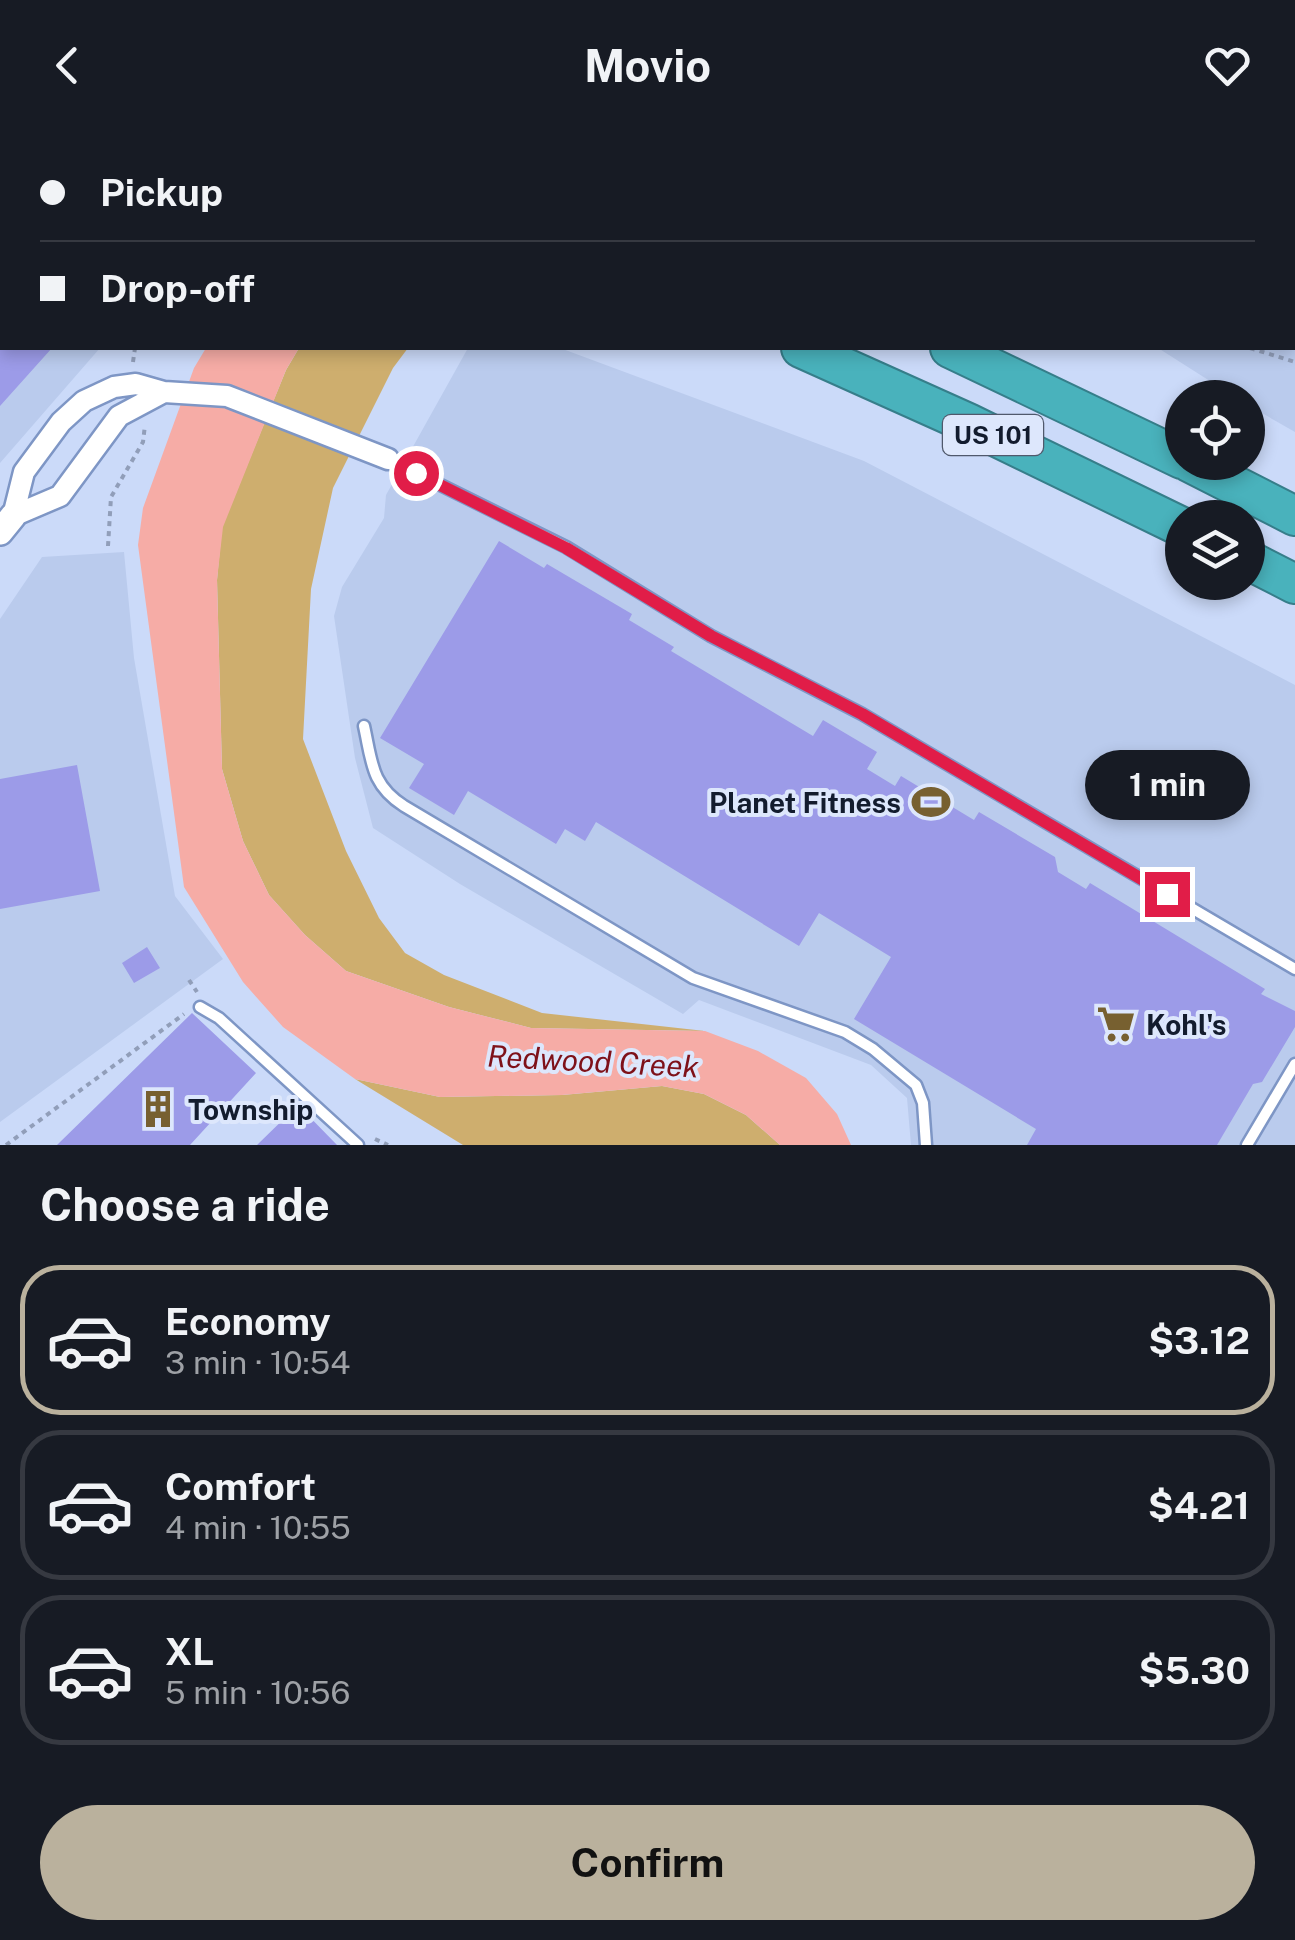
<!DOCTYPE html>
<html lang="en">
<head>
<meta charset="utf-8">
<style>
  body { margin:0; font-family:"Public Sans",sans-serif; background:#20242c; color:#f1f3f6; height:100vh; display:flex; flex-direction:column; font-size:38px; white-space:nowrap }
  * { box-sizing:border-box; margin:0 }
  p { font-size:32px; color:#9ea1a6 }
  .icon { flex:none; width:55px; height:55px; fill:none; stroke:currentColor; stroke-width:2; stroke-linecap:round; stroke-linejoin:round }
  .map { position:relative; height:1015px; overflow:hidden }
  .panel { display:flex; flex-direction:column; background:#171b24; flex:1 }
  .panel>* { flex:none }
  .banner { position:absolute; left:0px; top:0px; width:1295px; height:220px; box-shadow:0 5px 15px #0003; display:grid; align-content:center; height:220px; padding:0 40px; background:#171b24 }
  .tools { position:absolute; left:1165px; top:250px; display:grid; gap:20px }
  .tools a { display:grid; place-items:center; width:100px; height:100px; border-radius:50%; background:#171b24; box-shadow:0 5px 15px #0003; font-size:50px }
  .end { position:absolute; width:45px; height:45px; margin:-22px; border:12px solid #e11d48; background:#fff; box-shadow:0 0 0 5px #fff }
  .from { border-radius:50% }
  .bubble { position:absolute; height:70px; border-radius:35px; background:#171b24; box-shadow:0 5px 15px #0003; font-size:32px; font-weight:700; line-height:70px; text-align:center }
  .banner b { display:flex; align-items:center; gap:35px; height:95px; font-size:38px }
  .banner b+b { border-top:2px solid #363941 }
  .banner i { width:25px; height:25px; background:#f1f3f6 }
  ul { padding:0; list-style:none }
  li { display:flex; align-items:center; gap:30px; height:150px; margin:0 20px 15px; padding:0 20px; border:5px solid #363941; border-radius:40px }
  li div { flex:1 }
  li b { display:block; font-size:38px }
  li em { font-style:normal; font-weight:700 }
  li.selected { border-color:#bab19d }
  li>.icon { width:90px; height:90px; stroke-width:1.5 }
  h2 { padding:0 40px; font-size:45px; line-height:120px }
  .primary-button { display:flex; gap:20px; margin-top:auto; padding:20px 40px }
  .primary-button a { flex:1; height:115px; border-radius:60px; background:#bab19d; color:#111; font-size:40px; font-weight:700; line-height:115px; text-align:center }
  header { display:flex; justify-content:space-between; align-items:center; height:130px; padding:0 40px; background:#171b24; font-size:45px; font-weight:700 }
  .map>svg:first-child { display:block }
  .built { fill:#bacbed }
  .green { fill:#ceae6e }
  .water { fill:#f6aca6 }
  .building { fill:#9c9be8 }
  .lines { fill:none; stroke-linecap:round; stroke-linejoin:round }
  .service-casing { stroke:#7e96c5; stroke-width:15 }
  .minor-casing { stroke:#7e96c5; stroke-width:25 }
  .tertiary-casing { stroke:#7e96c5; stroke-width:30 }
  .motorway-casing { stroke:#367e8a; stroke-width:42 }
  .path { stroke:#919eb9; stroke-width:4; stroke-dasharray:5 5; stroke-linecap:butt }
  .service { stroke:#fff; stroke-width:10 }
  .minor { stroke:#fff; stroke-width:20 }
  .tertiary { stroke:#fff; stroke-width:25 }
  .motorway { stroke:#49b2bc; stroke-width:38 }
  .route { stroke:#e11d48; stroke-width:12 }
  .labels { text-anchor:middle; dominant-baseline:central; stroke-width:8; stroke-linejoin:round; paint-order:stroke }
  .shield { fill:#dde7fc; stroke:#50596c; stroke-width:2.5 }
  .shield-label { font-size:25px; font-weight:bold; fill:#131c2e }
  .poi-label { font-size:28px; font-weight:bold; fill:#131c2e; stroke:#dde7fc; text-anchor:start }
  .water-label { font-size:30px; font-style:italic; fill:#7e1119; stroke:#dde7fc }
</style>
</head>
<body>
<header><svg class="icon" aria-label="back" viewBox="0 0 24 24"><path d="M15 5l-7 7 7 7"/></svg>Movio<svg class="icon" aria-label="heart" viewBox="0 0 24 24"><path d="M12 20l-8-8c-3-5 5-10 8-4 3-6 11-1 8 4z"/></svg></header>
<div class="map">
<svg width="1295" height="1015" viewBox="0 0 1295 1015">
  <rect width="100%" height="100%" fill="#cbdaf9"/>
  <!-- built -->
  <path class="built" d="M0 20 2 218H100L0 333Z
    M1292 105H1295V302L1248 275V268L1235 267 1158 218H1292Z
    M468 218H560L864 331 1295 555V1015H911L907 968 871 935 699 870 683 884 460 754 373 698 355 628 334 486 342 457 384 388 386 365Z
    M124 422 134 528 175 766 223 829 0 992V489L42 427Z"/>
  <!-- green -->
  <path class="green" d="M299 218H408L393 238 333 358 311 459 303 609 346 721 379 788 405 823 444 845 542 883 705 901 531 898 449 877 346 841 305 805 269 765 243 711 222 639 217 450 222 397 286 240Z
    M355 949 440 967 562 965 662 956 704 964 746 985 780 1015H463Z"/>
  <!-- water -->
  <path class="water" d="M610 0H1295V105L1292 2Z
    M206 218H299L286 240 223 397 217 450 222 639 243 711 269 765 305 805 346 841 449 877 531 898 705 901 758 921 806 948 837 984 851 1015H780L746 985 704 964 662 956 562 965 440 967 355 949 283 897 243 852 184 757 138 415 143 378 194 238Z"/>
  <!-- building -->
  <path class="building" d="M0 218H52L0 276Z
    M499 411 544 438 547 434 632 484 629 490 674 517 671 521 813 606 823 590 877 622 867 639 895 656 901 646 974 690 979 682 1055 727 1058 742 1086 759 1090 753 1265 859 1261 864 1295 881V897L1262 952 1253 954 1217 1015H1027L1036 999 854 889 891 827 819 783 799 816 596 692 585 711 565 699 556 714 468 661 454 685 409 658 424 634 380 608Z
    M77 635 100 761 0 779V649Z
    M147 817 160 838 134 853 122 833Z
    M192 883 256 943 190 1015H57Z
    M298 975 337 1015H257Z"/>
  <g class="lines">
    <!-- service casing -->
    <g class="service-casing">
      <path id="service" d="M388 329 566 417 711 506 862 584 1295 839
        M364 596C372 632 371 655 404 676L693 848 845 902 873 919 916 955 923 973 926 1015
        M200 877 219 888 358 1015
        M1247 1015 1295 934"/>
    </g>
    <!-- minor casing -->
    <g class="minor-casing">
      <path id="minor" d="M164 262 119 286 60 366 13 386 24 342 61 292 84 271 114 257 136 254 164 262 227 266 388 329"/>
    </g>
    <!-- tertiary casing -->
    <g class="tertiary-casing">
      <path id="tertiary" d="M0 402 13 386"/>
    </g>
    <!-- motorway casing -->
    <g class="motorway-casing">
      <path id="motorway" d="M274 0 280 2
        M438 0 445 2
        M801 218 968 293 1182 397
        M950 218 1182 329
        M1189 332 1295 386
        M1248 430 1295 454"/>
    </g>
    <!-- path -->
    <path class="path" d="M824 0 826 2
      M319 2 322 0
      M1292 81H1295
      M1250 218 1295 232
      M133 232 135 218
      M108 416 111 367 143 312 145 295
      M189 850 197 862
      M375 1009 388 1015
      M6 1015 184 884"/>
    <!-- service -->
    <use href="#service" class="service"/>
    <!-- minor -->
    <use href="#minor" class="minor"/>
    <!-- tertiary -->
    <use href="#tertiary" class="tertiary"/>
    <!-- motorway -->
    <use href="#motorway" class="motorway"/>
  </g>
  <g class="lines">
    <!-- route -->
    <path class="route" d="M416 343 566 418 711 506 862 584 1167 764"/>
  </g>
  <!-- icons -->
  <defs>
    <g id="stadium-bare" transform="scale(3)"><path d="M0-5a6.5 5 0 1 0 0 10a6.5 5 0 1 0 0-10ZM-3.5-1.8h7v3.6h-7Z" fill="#776030" stroke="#dde7fc" stroke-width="2.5" paint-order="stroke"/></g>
    <g id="supermarket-bare" transform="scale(3)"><path d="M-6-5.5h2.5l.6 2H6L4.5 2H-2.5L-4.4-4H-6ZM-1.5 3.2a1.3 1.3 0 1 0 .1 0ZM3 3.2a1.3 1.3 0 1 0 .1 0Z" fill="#776030" stroke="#dde7fc" stroke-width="2.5" paint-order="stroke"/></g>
    <g id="building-bare" transform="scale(3)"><path d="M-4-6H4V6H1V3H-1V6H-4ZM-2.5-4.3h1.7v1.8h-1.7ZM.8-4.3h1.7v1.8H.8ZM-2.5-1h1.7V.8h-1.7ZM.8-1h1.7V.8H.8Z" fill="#776030" stroke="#dde7fc" stroke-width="2.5" paint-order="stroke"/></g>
  </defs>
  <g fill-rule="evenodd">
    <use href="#stadium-bare" x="931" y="672"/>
    <use href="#supermarket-bare" x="1116" y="894"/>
    <use href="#building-bare" x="158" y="979"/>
  </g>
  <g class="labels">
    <!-- shield labels -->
    <rect class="shield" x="943" y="285" width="100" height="40" rx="8"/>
    <g class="shield-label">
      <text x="993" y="305">US 101</text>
    </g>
    <!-- poi labels -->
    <g class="poi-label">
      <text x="901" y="672" text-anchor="end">Planet Fitness</text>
      <text x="1146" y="894">Kohl's</text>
      <text x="188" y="979">Township</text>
    </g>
    <!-- water labels -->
    <g class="water-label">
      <text transform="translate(593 931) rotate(3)">Redwood Creek</text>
    </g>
  </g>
</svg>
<div class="tools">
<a><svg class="icon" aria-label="locate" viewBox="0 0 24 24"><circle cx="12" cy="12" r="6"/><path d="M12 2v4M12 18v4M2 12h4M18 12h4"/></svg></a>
<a><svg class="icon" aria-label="layers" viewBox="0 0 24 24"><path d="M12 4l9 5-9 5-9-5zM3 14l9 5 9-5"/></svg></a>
</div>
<i class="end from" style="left:416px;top:343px"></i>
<i class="end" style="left:1167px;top:764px"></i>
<div class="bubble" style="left:1085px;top:620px;width:165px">1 min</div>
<div class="banner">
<b><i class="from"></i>Pickup</b>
<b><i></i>Drop-off</b>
</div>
</div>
<section class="panel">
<h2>Choose a ride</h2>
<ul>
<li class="selected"><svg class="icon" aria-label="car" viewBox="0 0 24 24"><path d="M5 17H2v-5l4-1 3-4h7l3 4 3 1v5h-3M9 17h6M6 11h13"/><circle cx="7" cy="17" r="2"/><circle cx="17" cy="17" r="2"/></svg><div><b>Economy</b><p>3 min · 10:54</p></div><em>$3.12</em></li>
<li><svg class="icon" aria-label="car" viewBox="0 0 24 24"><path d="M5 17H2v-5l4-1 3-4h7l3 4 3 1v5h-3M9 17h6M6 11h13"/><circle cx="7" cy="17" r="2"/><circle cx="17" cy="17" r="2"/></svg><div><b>Comfort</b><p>4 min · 10:55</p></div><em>$4.21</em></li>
<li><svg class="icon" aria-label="car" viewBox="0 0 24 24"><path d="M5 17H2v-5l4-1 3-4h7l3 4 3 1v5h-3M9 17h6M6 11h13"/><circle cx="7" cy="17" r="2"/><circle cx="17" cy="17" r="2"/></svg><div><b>XL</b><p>5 min · 10:56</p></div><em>$5.30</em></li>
</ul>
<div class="primary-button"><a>Confirm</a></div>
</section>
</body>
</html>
